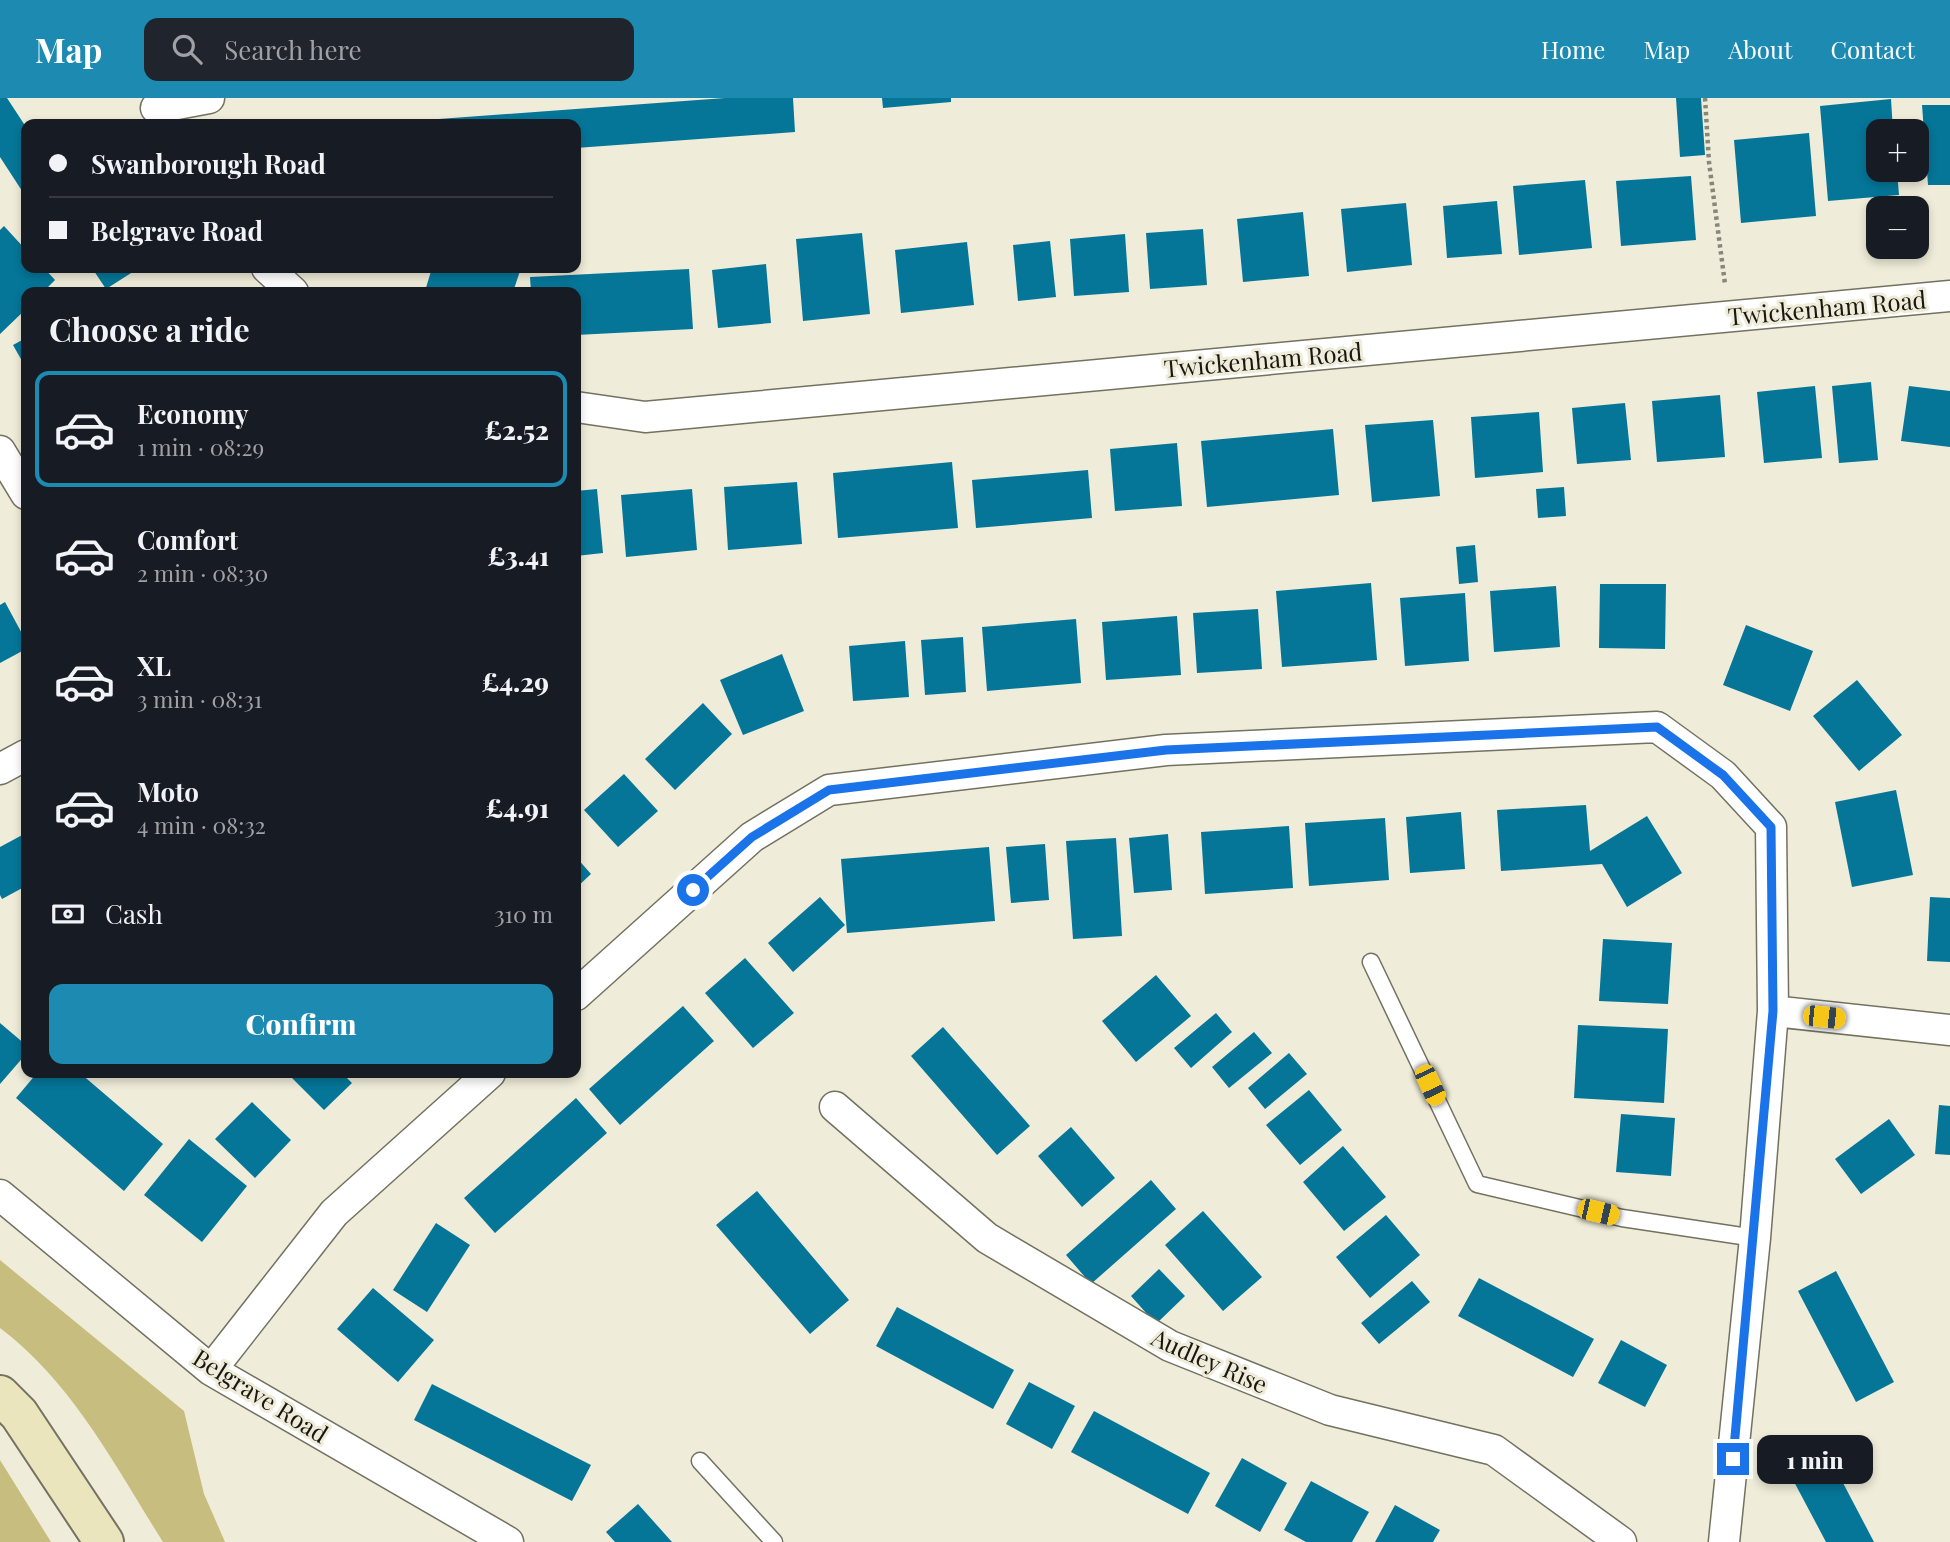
<!DOCTYPE html>
<html lang="en">
<head>
<meta charset="utf-8">
<style>
  body { margin:0; font-family:"Playfair Display",serif; background:#20242c; color:#f1f3f6; height:100vh; display:flex; flex-direction:column; font-size:26px; white-space:nowrap }
  * { box-sizing:border-box; margin:0 }
  p { font-size:23px; color:#9ea1a6 }
  .icon { flex:none; width:38px; height:38px; fill:none; stroke:currentColor; stroke-width:2; stroke-linecap:round; stroke-linejoin:round }
  .map { position:relative; flex:1; overflow:hidden }
  .details { position:absolute; left:21px; top:189px; width:560px; height:791px; display:flex; flex-direction:column; background:#171b24; border-radius:14px; box-shadow:0 4px 10px #0003 }
  .details>* { flex:none }
  .guide { position:absolute; left:21px; top:21px; width:560px; height:154px; border-radius:14px; box-shadow:0 4px 10px #0003; display:grid; align-content:center; height:154px; padding:0 28px; background:#171b24 }
  .buttons { position:absolute; left:1866px; top:21px; display:grid; gap:14px }
  .buttons a { display:grid; place-items:center; width:63px; height:63px; border-radius:14px; background:#171b24; box-shadow:0 4px 10px #0003; font-size:35px }
  .end { position:absolute; width:32px; height:32px; margin:-16px; border:9px solid #1a73e8; background:#fff; box-shadow:0 0 0 4px #fff }
  .from { border-radius:50% }
  .bubble { position:absolute; height:49px; border-radius:14px; background:#171b24; box-shadow:0 4px 10px #0003; font-size:23px; font-weight:800; line-height:49px; text-align:center }
  .car { position:absolute; width:21px; height:42px; margin:-21px -10px; border-radius:9px; box-shadow:0 0 5px 2px #0007; background:linear-gradient(#f5c518 24%,#345 0 40%,#f5c518 0 76%,#345 0 86%,#f5c518 0) }
  .guide b { display:flex; align-items:center; gap:24px; height:66px; font-size:26px }
  .guide b+b { border-top:2px solid #363941 }
  .guide i { width:18px; height:18px; background:#f1f3f6 }
  ul { padding:0; list-style:none }
  li { display:flex; align-items:center; gap:21px; height:116px; margin:0 14px 10px; padding:0 14px; border:4px solid transparent; border-radius:14px }
  li div { flex:1 }
  li b { display:block; font-size:26px }
  li em { font-style:normal; font-weight:800 }
  li.selected { border-color:#1d8bb1 }
  li>.icon { width:63px; height:63px; stroke-width:1.5 }
  h2 { padding:0 28px; font-size:32px; line-height:84px }
  .pay { display:flex; align-items:center; gap:18px; height:77px; padding:0 28px; font-size:26px }
  .pay p { margin-inline-start:auto }
  .button { display:flex; gap:14px; margin-top:auto; padding:14px 28px }
  .button a { flex:1; height:80px; border-radius:14px; background:#1d8bb1; color:#fff; font-size:28px; font-weight:800; line-height:80px; text-align:center }
  header { display:flex; align-items:center; gap:42px; box-sizing:border-box; height:98px; padding:0 35px; background:#1d8bb1; color:#fff }
  header strong { font-size:33px }
  nav { display:flex; gap:38px; margin-inline-start:auto; font-size:24px }
  .search { width:490px; height:63px; background:#20242c; display:flex; align-items:center; gap:18px; box-sizing:border-box; padding:0 24px; border-radius:14px; color:#9ea1a6; font-size:26px }
  .map>svg:first-child { display:block }
  .green { fill:#c7bd7f }
  .building { fill:#057698 }
  .lines { fill:none; stroke-linecap:round; stroke-linejoin:round }
  .lane-casing { stroke:#737160; stroke-width:19 }
  .street-casing { stroke:#737160; stroke-width:33 }
  .secondary-casing { stroke:#737160; stroke-width:42 }
  .path { stroke:#888679; stroke-width:4.5; stroke-dasharray:3.5 3.5; stroke-linecap:butt }
  .lane { stroke:#fff; stroke-width:16 }
  .street { stroke:#fff; stroke-width:30 }
  .secondary { stroke:#ebe5be; stroke-width:38 }
  .route { stroke:#1a73e8; stroke-width:9 }
  .labels { text-anchor:middle; dominant-baseline:central; stroke-width:6; stroke-linejoin:round; paint-order:stroke }
  .street-label { font-size:24px; fill:#181711; stroke:#efecd9 }
</style>
</head>
<body>
<header>
<strong>Map</strong>
<div class="search"><svg class="icon" aria-label="search" viewBox="0 0 24 24"><circle cx="10" cy="10" r="6"/><path d="M15 15l6 6"/></svg>Search here</div>
<nav><a>Home</a><a>Map</a><a>About</a><a>Contact</a></nav>
</header>
<div class="map">
<svg width="1950" height="1444" viewBox="0 0 1950 1444">
  <rect width="100%" height="100%" fill="#efecd9"/>
  <!-- green -->
  <path class="green" d="M0 1162 184 1313 204 1396 225 1444H163C115 1368 73 1285 0 1230Z
    M0 1362 51 1444H0Z"/>
  <!-- building -->
  <path class="building" d="M0 0H7L26 29V99L0 59Z
    M725 0H793L795 34 576 50V26H426L425 22Z
    M882 0H951V4L883 10Z
    M1676 0H1701L1705 57 1680 59Z
    M1891 1 1893 33H1878V72H1897L1899 97 1828 103 1820 8Z
    M1922 7H1950V87H1928Z
    M1809 35 1816 118 1741 125 1734 42Z
    M1691 78 1696 142 1621 148 1616 83Z
    M1585 82 1592 150 1519 157 1513 88Z
    M1497 103 1502 156 1447 160 1443 108Z
    M1406 105 1412 167 1347 174 1341 111Z
    M1303 114 1309 178 1243 184 1237 121Z
    M4 128 26 152V170H44L55 182 43 194H26V211L0 236V132Z
    M1203 131 1207 187 1150 191 1146 135Z
    M862 135 870 216 803 223 796 141Z
    M1125 136 1129 194 1074 198 1070 141Z
    M1050 143 1056 199 1018 203 1013 147Z
    M967 144 974 207 901 215 895 152Z
    M766 166 771 225 718 230 712 172Z
    M92 170H139L106 191Z
    M432 170H521L513 194H428L425 193Z
    M689 171 693 231 576 237V194H531L530 179Z
    M26 240V270L13 247Z
    M1871 284 1878 362 1839 365 1832 288Z
    M1815 288 1822 360 1764 365 1757 294Z
    M1909 288 1950 293V349L1901 343Z
    M1720 297 1725 359 1657 364 1652 303Z
    M1625 305 1631 362 1577 366 1572 310Z
    M1539 314 1543 374 1475 380 1471 319Z
    M1433 322 1440 398 1372 404 1365 327Z
    M1333 331 1339 397 1207 409 1201 343Z
    M1177 345 1182 408 1115 413 1110 351Z
    M952 364 958 430 838 440 833 375Z
    M1088 372 1092 420 976 430 972 382Z
    M797 384 802 446 728 452 724 389Z
    M1564 389 1566 418 1538 420 1536 391Z
    M597 391 603 455 576 458V393Z
    M692 391 697 452 626 459 621 397Z
    M1475 447 1478 484 1459 486 1456 449Z
    M1371 485 1377 562 1282 569 1276 493Z
    M1600 486H1666L1665 551 1599 550Z
    M1556 488 1560 549 1494 554 1490 493Z
    M1465 495 1469 563 1405 568 1400 500Z
    M5 504 26 543V551L0 565V507Z
    M1258 511 1262 571 1197 575 1193 515Z
    M1177 518 1181 577 1106 582 1102 524Z
    M1076 521 1081 585 987 593 982 529Z
    M1746 527 1813 553 1790 613 1723 587Z
    M963 539 966 594 925 597 921 542Z
    M905 543 909 599 853 603 849 548Z
    M782 556 804 613 743 637 720 582Z
    M1857 582 1902 637 1859 673 1813 618Z
    M703 605 732 636 675 692 645 661Z
    M624 676 658 713 618 749 584 712Z
    M1896 692 1913 777 1852 789 1835 704Z
    M1586 707 1590 753 1647 718 1682 775 1627 809 1602 766 1501 773 1497 712Z
    M1461 714 1465 771 1410 775 1406 719Z
    M1385 720 1389 782 1309 788 1305 725Z
    M1289 728 1293 790 1205 796 1201 734Z
    M26 735V788L2 801 0 797V749Z
    M1168 736 1172 792 1134 795 1129 740Z
    M1116 740 1122 838 1073 841 1066 743Z
    M1045 746 1049 802 1011 805 1006 749Z
    M989 749 995 823 847 835 841 761Z
    M576 759 591 776 576 790Z
    M820 799 845 827 793 874 768 845Z
    M1930 799 1950 800V864L1927 863Z
    M1603 841 1672 845 1668 906 1599 903Z
    M745 860 794 915 753 950 705 895Z
    M1156 877 1191 918 1136 964 1102 923Z
    M683 908 714 943 620 1027 589 991Z
    M1216 915 1232 934 1191 970 1174 950Z
    M0 925 26 947V956L0 986Z
    M1578 927 1668 931 1664 1005 1574 1000Z
    M943 929 1030 1028 997 1057 911 958Z
    M1254 934 1272 955 1229 990 1212 969Z
    M1289 955 1307 976 1265 1011 1248 990Z
    M37 975H80L163 1046 124 1093 16 1000Z
    M287 975H342L352 985 324 1012Z
    M1309 992 1342 1032 1300 1067 1266 1027Z
    M576 1000 607 1035 495 1135 464 1100Z
    M252 1004 291 1042 255 1080 215 1041Z
    M1939 1007 1950 1008V1057L1935 1056Z
    M1621 1016 1675 1020 1671 1078 1616 1074Z
    M1889 1021 1915 1057 1861 1096 1835 1061Z
    M1071 1029 1115 1080 1082 1109 1038 1058Z
    M189 1041 247 1088 202 1144 144 1097Z
    M1343 1048 1386 1099 1344 1133 1303 1084Z
    M1151 1082 1176 1111 1091 1186 1066 1157Z
    M757 1093 849 1202 810 1236 716 1127Z
    M1203 1113 1262 1179 1223 1213 1165 1147Z
    M1386 1117 1420 1157 1370 1200 1336 1159Z
    M436 1125 470 1147 427 1214 393 1192Z
    M1159 1171 1185 1198 1156 1226 1131 1198Z
    M1836 1173 1894 1284 1856 1304 1798 1193Z
    M1479 1180 1594 1241 1573 1279 1458 1218Z
    M1412 1183 1430 1204 1379 1246 1361 1225Z
    M373 1190 434 1242 398 1284 337 1231Z
    M897 1209 1014 1272 993 1311 876 1248Z
    M1621 1242 1667 1267 1645 1309 1598 1285Z
    M1029 1284 1075 1308 1052 1351 1006 1326Z
    M432 1286 591 1367 572 1403 414 1322Z
    M1094 1313 1210 1375 1188 1416 1071 1354Z
    M1821 1343 1874 1444H1826L1783 1363Z
    M1242 1360 1287 1385 1260 1434 1215 1408Z
    M1311 1383 1369 1414 1352 1444H1306L1284 1432Z
    M638 1406 672 1444H615L606 1434Z
    M1395 1407 1440 1432 1433 1444H1375Z"/>
  <g class="lines">
    <!-- lane casing -->
    <g class="lane-casing">
      <path id="lane" d="M1371 864 1477 1086 1622 1120 1755 1140
        M700 1363 774 1444"/>
    </g>
    <!-- street casing -->
    <g class="street-casing">
      <path id="street" d="M156 10 209 0
        M267 170 293 194
        M576 309 645 319 1950 198
        M0 353 26 396
        M0 671 26 657
        M576 897 752 739 829 692 1166 652 1657 629 1723 677 1771 729 1773 913 1950 932
        M835 1009 987 1140 1170 1248 1330 1312 1494 1352 1621 1444
        M0 1097 211 1272 508 1444
        M211 1272 334 1115 490 975
        M1724 1444 1755 1140 1773 913"/>
    </g>
    <!-- secondary casing -->
    <g class="secondary-casing">
      <path id="secondary" d="M0 1297 19 1316 104 1444"/>
    </g>
    <!-- path -->
    <path class="path" d="M1705 0 1709 64 1725 186"/>
    <!-- lane -->
    <use href="#lane" class="lane"/>
    <!-- street -->
    <use href="#street" class="street"/>
    <!-- secondary -->
    <use href="#secondary" class="secondary"/>
  </g>
  <g class="lines">
    <!-- route -->
    <path class="route" d="M693 792 752 739 829 692 1166 652 1657 629 1723 677 1771 729 1773 913 1733 1361"/>
  </g>
  <g class="labels">
    <!-- street labels -->
    <g class="street-label">
      <text transform="translate(1827 209) rotate(-5)">Twickenham Road</text>
      <text transform="translate(1263 261) rotate(-5)">Twickenham Road</text>
      <text transform="translate(1210 1262) rotate(24)">Audley Rise</text>
      <text transform="translate(261 1297) rotate(32)">Belgrave Road</text>
    </g>
  </g>
</svg>
<div class="buttons">
<a>+</a>
<a>−</a>
</div>
<i class="end from" style="left:693px;top:792px"></i>
<i class="end" style="left:1733px;top:1361px"></i>
<div class="bubble" style="left:1757px;top:1337px;width:116px">1 min</div>
<i class="car" style="left:1824px;top:919px;rotate:96deg"></i>
<i class="car" style="left:1430px;top:987px;rotate:155deg"></i>
<i class="car" style="left:1598px;top:1114px;rotate:103deg"></i>
<div class="guide">
<b><i class="from"></i>Swanborough Road</b>
<b><i></i>Belgrave Road</b>
</div>
<section class="details">
<h2>Choose a ride</h2>
<ul>
<li class="selected"><svg class="icon" aria-label="car" viewBox="0 0 24 24"><path d="M5 17H2v-5l4-1 3-4h7l3 4 3 1v5h-3M9 17h6M6 11h13"/><circle cx="7" cy="17" r="2"/><circle cx="17" cy="17" r="2"/></svg><div><b>Economy</b><p>1 min · 08:29</p></div><em>£2.52</em></li>
<li><svg class="icon" aria-label="car" viewBox="0 0 24 24"><path d="M5 17H2v-5l4-1 3-4h7l3 4 3 1v5h-3M9 17h6M6 11h13"/><circle cx="7" cy="17" r="2"/><circle cx="17" cy="17" r="2"/></svg><div><b>Comfort</b><p>2 min · 08:30</p></div><em>£3.41</em></li>
<li><svg class="icon" aria-label="car" viewBox="0 0 24 24"><path d="M5 17H2v-5l4-1 3-4h7l3 4 3 1v5h-3M9 17h6M6 11h13"/><circle cx="7" cy="17" r="2"/><circle cx="17" cy="17" r="2"/></svg><div><b>XL</b><p>3 min · 08:31</p></div><em>£4.29</em></li>
<li><svg class="icon" aria-label="car" viewBox="0 0 24 24"><path d="M5 17H2v-5l4-1 3-4h7l3 4 3 1v5h-3M9 17h6M6 11h13"/><circle cx="7" cy="17" r="2"/><circle cx="17" cy="17" r="2"/></svg><div><b>Moto</b><p>4 min · 08:32</p></div><em>£4.91</em></li>
</ul>
<div class="pay"><svg class="icon" aria-label="cash" viewBox="0 0 24 24"><path d="M3 7h18v10H3z"/><circle cx="12" cy="12" r="2"/></svg>Cash<p>310 m</p></div>
<div class="button"><a>Confirm</a></div>
</section>
</div>
</body>
</html>
